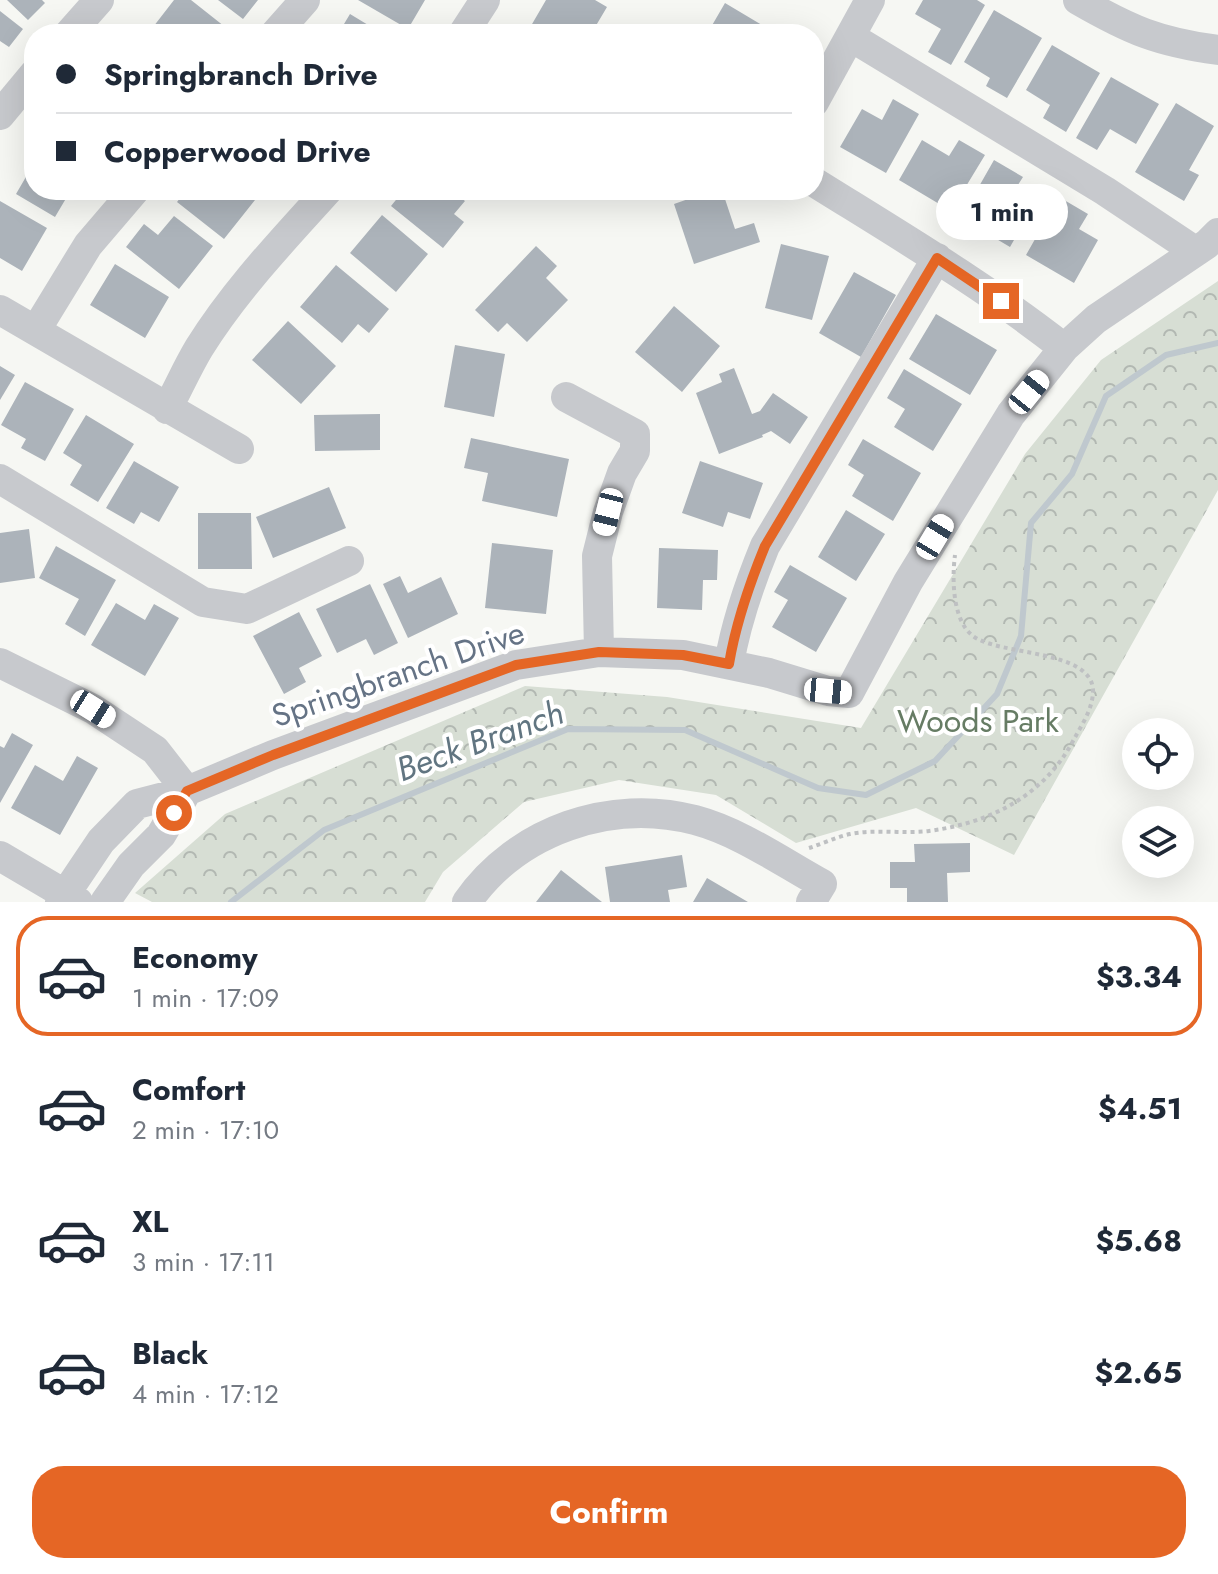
<!DOCTYPE html>
<html lang="en">
<head>
<meta charset="utf-8">
<style>
  body { margin:0; font-family:Jost,sans-serif; background:#f6f6f7; color:#1f2937; height:100vh; display:flex; flex-direction:column; font-size:30px; white-space:nowrap }
  * { box-sizing:border-box; margin:0 }
  p { font-size:26px; color:#747a83 }
  .icon { flex:none; width:44px; height:44px; fill:none; stroke:currentColor; stroke-width:2; stroke-linecap:round; stroke-linejoin:round }
  .map { position:relative; height:902px; overflow:hidden }
  .details { display:flex; flex-direction:column; background:#fff; flex:1 }
  .details>* { flex:none }
  .top-card { position:absolute; left:24px; top:24px; width:800px; height:176px; border-radius:32px; box-shadow:0 8px 32px #0002; display:grid; align-content:center; height:176px; padding:0 32px; background:#fff }
  .tools { position:absolute; left:1122px; top:718px; display:grid; gap:16px }
  .tools a { display:grid; place-items:center; width:72px; height:72px; border-radius:50%; background:#fff; box-shadow:0 8px 32px #0002; font-size:40px }
  .end { position:absolute; width:36px; height:36px; margin:-18px; border:10px solid #e56625; background:#fff; box-shadow:0 0 0 4px #fff }
  .from { border-radius:50% }
  .bubble { position:absolute; height:56px; border-radius:28px; background:#fff; box-shadow:0 8px 32px #0002; font-size:26px; font-weight:700; line-height:56px; text-align:center }
  .car { position:absolute; width:24px; height:48px; margin:-24px -12px; border-radius:10px; box-shadow:0 0 6px 2px #0007; background:linear-gradient(#fff 24%,#345 0 40%,#fff 0 76%,#345 0 86%,#fff 0) }
  .top-card b { display:flex; align-items:center; gap:28px; height:76px; font-size:30px }
  .top-card b+b { border-top:2px solid #e0e1e3 }
  .top-card i { width:20px; height:20px; background:#1f2937 }
  ul { padding:14px 0 0; list-style:none }
  li { display:flex; align-items:center; gap:24px; height:120px; margin:0 16px 12px; padding:0 16px; border:4px solid transparent; border-radius:32px }
  li div { flex:1 }
  li b { display:block; font-size:30px }
  li em { font-style:normal; font-weight:700 }
  li.current { border-color:#e56625 }
  li>.icon { width:72px; height:72px; stroke-width:1.5 }
  .cta { display:flex; gap:16px; margin-top:auto; padding:16px 32px }
  .cta a { flex:1; height:92px; border-radius:32px; background:#e56625; color:#fff; font-size:32px; font-weight:700; line-height:92px; text-align:center }
  .map>svg:first-child { display:block }
  .park { fill:url(#park-crowns) }
  .lines { fill:none; stroke-linecap:round; stroke-linejoin:round }
  .stream { stroke:#bfc8ce; stroke-width:6 }
  .building { fill:#acb3ba }
  .path { stroke:#bec0c2; stroke-width:4; stroke-dasharray:4 4; stroke-linecap:butt }
  .minor { stroke:#c7c9cd; stroke-width:30 }
  .route { stroke:#e56625; stroke-width:10 }
  .labels { text-anchor:middle; dominant-baseline:central; stroke-width:8; stroke-linejoin:round; paint-order:stroke }
  .street-label { font-size:32px; fill:#657385; stroke:#fff }
  .park-label { font-size:32px; fill:#667c64; stroke:#fff }
  .water-label { font-size:34px; font-style:italic; fill:#617581; stroke:#fff }
</style>
</head>
<body>
<div class="map">
<svg width="1218" height="902" viewBox="0 0 1218 902">
  <defs>
    <pattern id="park-crowns" width="20" height="18" patternUnits="userSpaceOnUse" patternTransform="scale(2)"><rect width="20" height="18" fill="#d7ded4"/><path d="M2 6a3 3 0 1 1 6 0M12 15a3 3 0 1 1 6 0" fill="none" stroke="#b2b8b2"/></pattern>
  </defs>
  <rect width="100%" height="100%" fill="#f6f7f3"/>
  <!-- park -->
  <path class="park" d="M1218 281V490L1014 855 916 808 796 843 716 795 619 780 524 802 443 872 425 902H152L135 893 225 814 525 686 667 697 861 728 1025 454 1101 360Z"/>
  <g class="lines">
    <!-- stream -->
    <path class="stream" d="M231 902 324 830 568 729 685 730 818 788 866 795 935 761 997 694 1021 636 1031 523 1072 474 1106 396 1166 355 1218 343"/>
  </g>
  <!-- building -->
  <path class="building" d="M7 0H42L45 3 28 20Z
    M174 0H191L234 34H154L150 31Z
    M218 0H258L243 19Z
    M358 0H425L408 29Z
    M546 0H595L607 7 591 34H533L528 31Z
    M923 0H977L985 5 951 65 928 52 941 29 915 14Z
    M725 3 767 28 764 34H707Z
    M994 10 1042 38 1007 98 986 86 990 78 964 62Z
    M0 11 23 29 9 47 0 41Z
    M350 14 383 34H338Z
    M1052 45 1100 73 1066 132 1043 118 1050 105 1026 90Z
    M1111 77 1159 104 1136 144 1110 129 1097 150 1076 138Z
    M893 99 919 114 886 173 840 147 862 109 882 120Z
    M1176 103 1214 126 1189 170 1199 175 1184 201 1135 172Z
    M922 140 949 156 959 140 985 155 951 211 899 180Z
    M994 160 1023 177 1014 191 1035 203 1010 247 961 218Z
    M34 163V190H71L55 217 16 194Z
    M186 190H243L255 200 224 239 177 202Z
    M404 190H451L465 201 454 214 464 222 443 248 391 206Z
    M714 190H722L735 229 754 223 760 242 694 264 674 204Z
    M1059 197 1088 214 1079 229 1098 240 1074 283 1026 255Z
    M0 201 47 228 22 271 0 258Z
    M382 215 428 254 396 292 350 253Z
    M174 216 213 246 179 289 126 247 144 224 158 235Z
    M781 244 829 256 812 320 765 308Z
    M536 246 557 266 546 278 568 300 527 342 507 323 498 332 475 310Z
    M115 264 169 297 145 338 90 305Z
    M336 265 389 309 369 333 358 324 342 343 300 307Z
    M854 272 896 295 861 357 819 333Z
    M674 306 720 346 682 392 635 352Z
    M936 314 997 350 970 395 909 359Z
    M288 321 336 366 301 404 252 360Z
    M455 345 505 354 494 417 444 407Z
    M0 366 15 375 0 400Z
    M734 368 752 414 760 411 773 393 808 417 790 444 771 431 762 435 763 437 719 454 696 393 722 382 719 374Z
    M904 369 962 404 933 451 894 427 905 409 887 398Z
    M25 382 74 409 45 461 21 448 26 439 1 425Z
    M380 414V450L315 451 314 415Z
    M86 415 134 444 98 502 70 485 82 465 63 453Z
    M471 438 569 459 557 517 482 501 488 473 464 468Z
    M863 439 921 473 893 521 852 496 864 475 848 465Z
    M134 461 179 487 159 522 141 512 134 524 106 508Z
    M700 461 763 483 750 519 728 512 723 527 682 513Z
    M329 487 346 528 273 558 256 517Z
    M846 510 885 534 856 581 818 557Z
    M198 513H251L252 569H198Z
    M29 529 35 578 0 583V533Z
    M492 543 553 550 546 614 485 608Z
    M56 546 116 580 85 636 65 624 79 599 39 578Z
    M659 548 718 550 717 580H703L702 610 657 608Z
    M790 565 847 598 816 652 772 627 788 600 774 592Z
    M400 576 408 593 441 577 458 614 408 638 383 584Z
    M370 584 398 643 374 655 366 639 337 653 316 609Z
    M116 603 145 620 154 604 179 618 145 676 91 645Z
    M299 612 322 656 299 668 306 682 284 694 253 636Z
    M12 733 33 745 0 803V746L4 748Z
    M77 756 98 768 60 835 11 808 35 765 63 781Z
    M970 843V872L947 873 948 902H907V888H890V862H915L914 844Z
    M682 855 687 887 668 890 670 902H610L605 867Z
    M561 870 602 902H536Z
    M707 878 748 902H693Z"/>
  <g class="lines">
    <!-- path -->
    <path class="path" d="M809 848C822 844 836 837 850 834 875 829 903 834 929 831 989 823 1043 797 1073 741 1081 726 1093 709 1093 691 1093 649 999 656 973 636 952 620 952 578 955 555"/>
    <!-- minor -->
    <path class="minor" d="M1078 0C1130 30 1158 42 1218 50
      M69 34 99 0
      M275 34 305 0
      M463 34 485 0
      M851 37 1105 191 1195 251
      M814 102 870 0
      M0 115 34 74
      M814 182C899 235 985 286 1064 348
      M0 310 239 449
      M36 330 88 245 135 190
      M566 397 635 434V451L622 473 608 512 597 556 599 652
      M167 409C178 389 187 368 199 348 235 290 283 240 328 190
      M0 479 203 602 247 609 349 561
      M0 663 93 709 155 750 187 791
      M729 664C736 622 749 585 765 546L937 258
      M0 856 78 902
      M60 902 101 841 137 804 187 791 273 755 516 665 599 652 683 655 769 673 828 691 849 693 908 582 1011 414 1064 348 1096 319 1207 244 1218 233
      M105 902 131 865 161 835 187 791
      M467 902C517 830 611 798 695 820 740 832 782 862 822 884L811 902"/>
  </g>
  <g class="lines">
    <!-- route -->
    <path class="route" d="M174 813 187 791 273 755 516 665 599 652 683 655 729 664C736 622 749 585 765 546L937 258 1001 301"/>
  </g>
  <g class="labels">
    <!-- street labels -->
    <g class="street-label">
      <text transform="translate(398 674) rotate(-19)">Springbranch Drive</text>
    </g>
    <!-- park labels -->
    <g class="park-label">
      <text x="978" y="721">Woods Park</text>
    </g>
    <!-- water labels -->
    <g class="water-label">
      <text transform="translate(480 741) rotate(-20)">Beck Branch</text>
    </g>
  </g>
</svg>
<div class="tools">
<a><svg class="icon" aria-label="locate" viewBox="0 0 24 24"><circle cx="12" cy="12" r="6"/><path d="M12 2v4M12 18v4M2 12h4M18 12h4"/></svg></a>
<a><svg class="icon" aria-label="layers" viewBox="0 0 24 24"><path d="M12 4l9 5-9 5-9-5zM3 14l9 5 9-5"/></svg></a>
</div>
<i class="end from" style="left:174px;top:813px"></i>
<i class="end" style="left:1001px;top:301px"></i>
<div class="bubble" style="left:936px;top:184px;width:132px">1 min</div>
<i class="car" style="left:1029px;top:392px;rotate:39deg"></i>
<i class="car" style="left:608px;top:512px;rotate:194deg"></i>
<i class="car" style="left:935px;top:537px;rotate:31deg"></i>
<i class="car" style="left:828px;top:691px;rotate:95deg"></i>
<i class="car" style="left:93px;top:709px;rotate:122deg"></i>
<div class="top-card">
<b><i class="from"></i>Springbranch Drive</b>
<b><i></i>Copperwood Drive</b>
</div>
</div>
<section class="details">
<ul>
<li class="current"><svg class="icon" aria-label="car" viewBox="0 0 24 24"><path d="M5 17H2v-5l4-1 3-4h7l3 4 3 1v5h-3M9 17h6M6 11h13"/><circle cx="7" cy="17" r="2"/><circle cx="17" cy="17" r="2"/></svg><div><b>Economy</b><p>1 min · 17:09</p></div><em>$3.34</em></li>
<li><svg class="icon" aria-label="car" viewBox="0 0 24 24"><path d="M5 17H2v-5l4-1 3-4h7l3 4 3 1v5h-3M9 17h6M6 11h13"/><circle cx="7" cy="17" r="2"/><circle cx="17" cy="17" r="2"/></svg><div><b>Comfort</b><p>2 min · 17:10</p></div><em>$4.51</em></li>
<li><svg class="icon" aria-label="car" viewBox="0 0 24 24"><path d="M5 17H2v-5l4-1 3-4h7l3 4 3 1v5h-3M9 17h6M6 11h13"/><circle cx="7" cy="17" r="2"/><circle cx="17" cy="17" r="2"/></svg><div><b>XL</b><p>3 min · 17:11</p></div><em>$5.68</em></li>
<li><svg class="icon" aria-label="car" viewBox="0 0 24 24"><path d="M5 17H2v-5l4-1 3-4h7l3 4 3 1v5h-3M9 17h6M6 11h13"/><circle cx="7" cy="17" r="2"/><circle cx="17" cy="17" r="2"/></svg><div><b>Black</b><p>4 min · 17:12</p></div><em>$2.65</em></li>
</ul>
<div class="cta"><a>Confirm</a></div>
</section>
</body>
</html>
